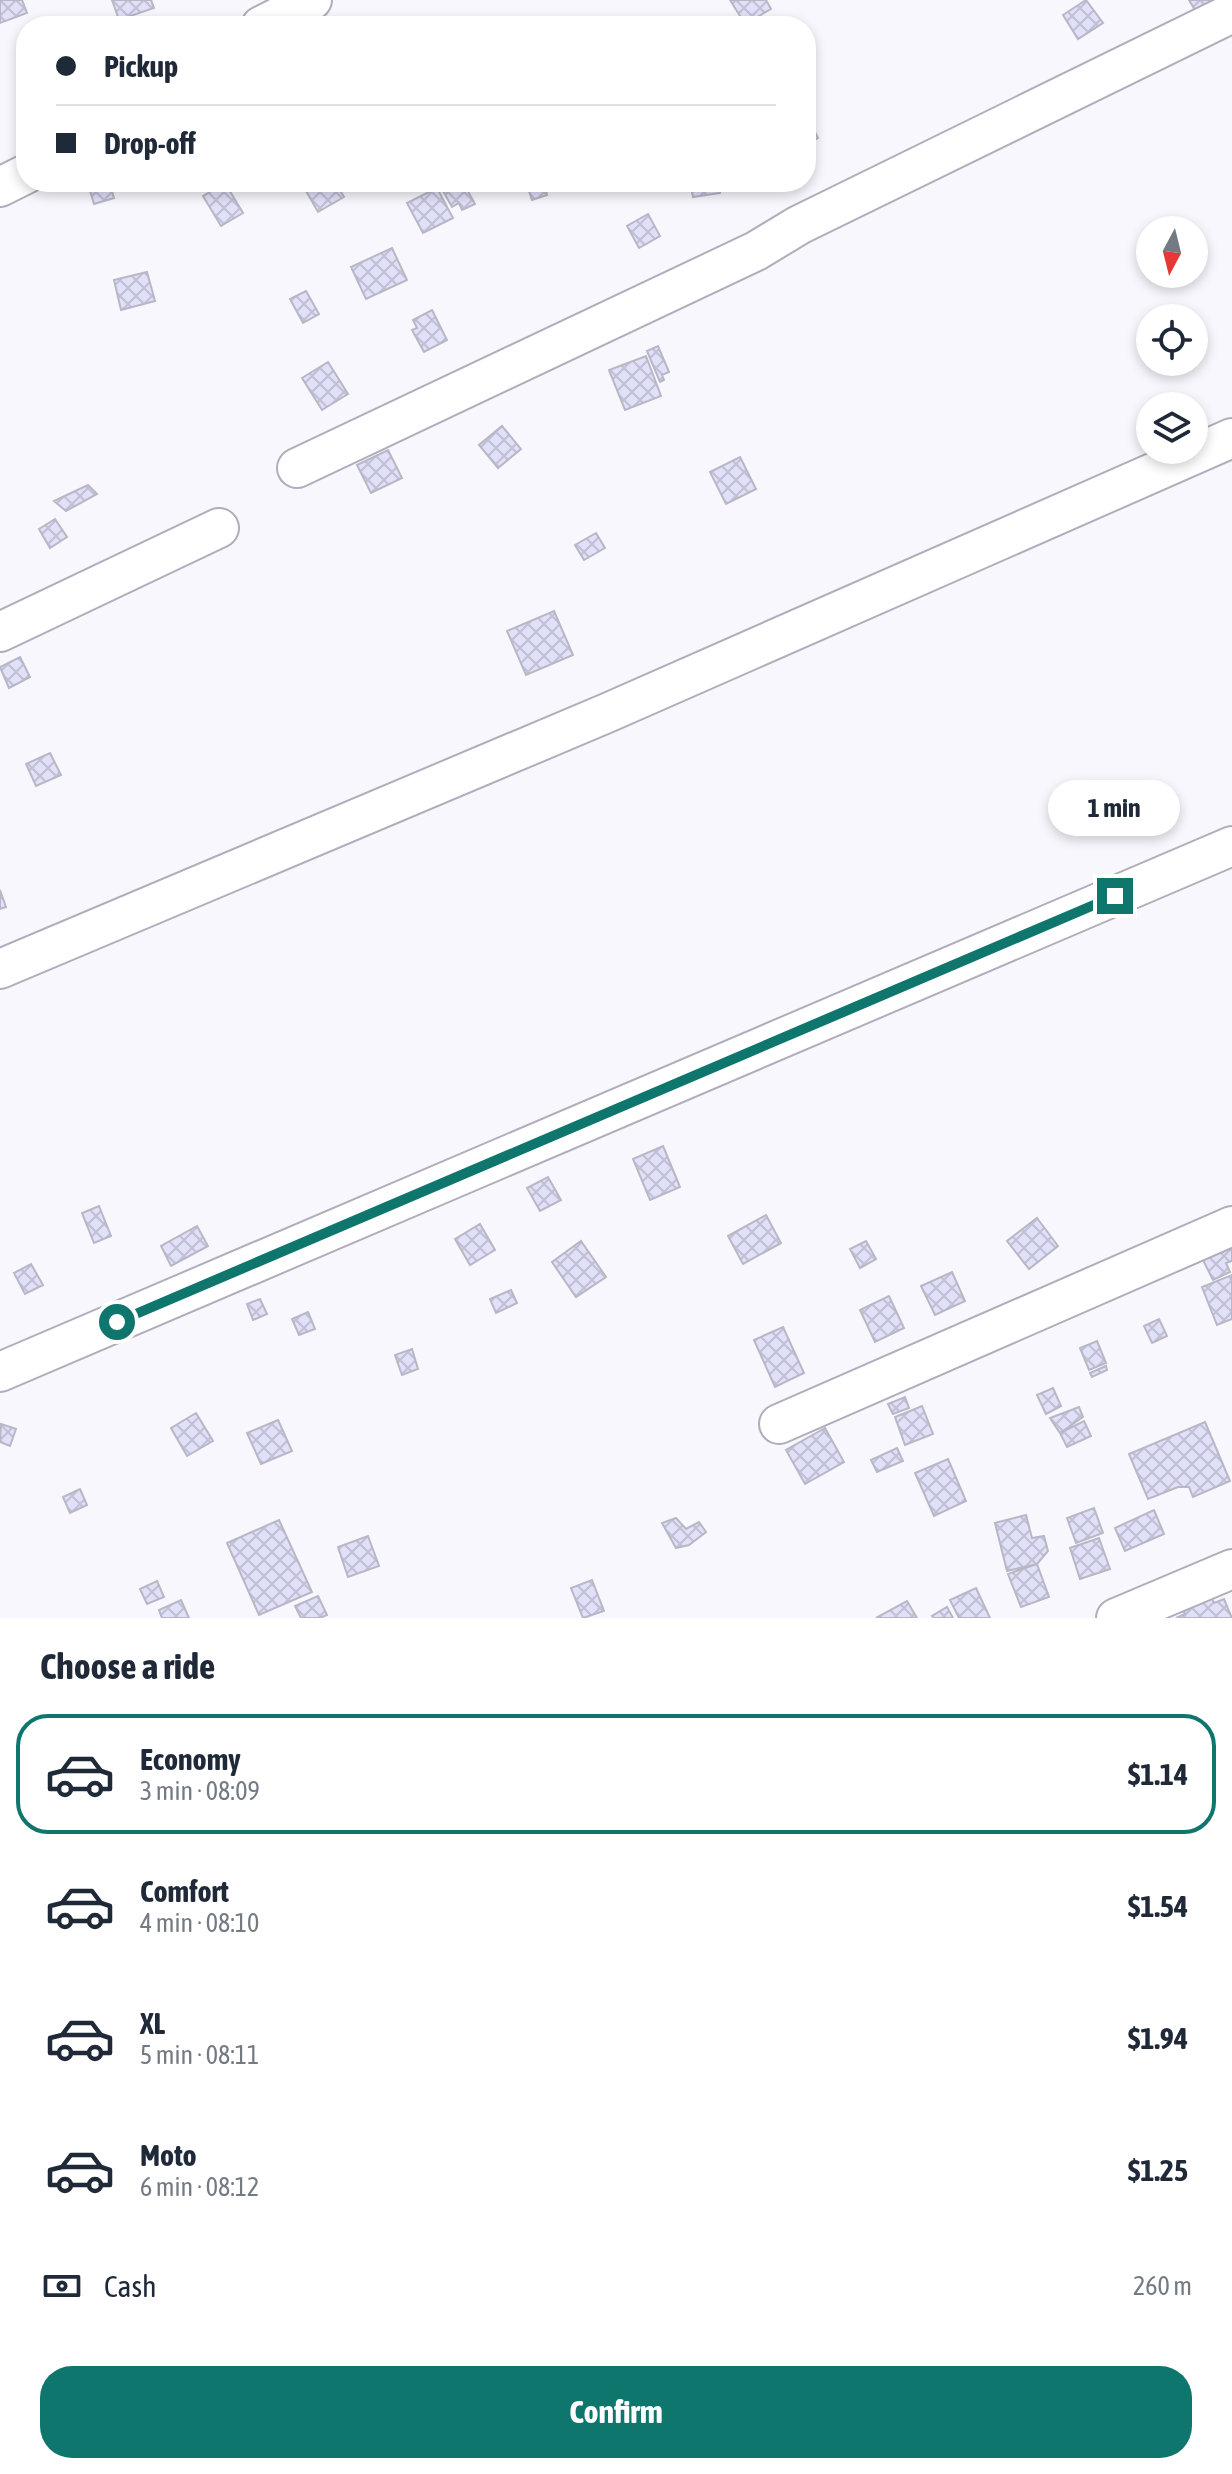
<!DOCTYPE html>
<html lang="en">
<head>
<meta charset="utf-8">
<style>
  body { margin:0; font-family:"Asap Condensed",sans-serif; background:#f2f2f3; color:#1f2937; height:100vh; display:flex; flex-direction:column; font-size:30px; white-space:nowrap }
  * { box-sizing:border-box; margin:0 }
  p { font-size:26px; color:#747a83 }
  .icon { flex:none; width:44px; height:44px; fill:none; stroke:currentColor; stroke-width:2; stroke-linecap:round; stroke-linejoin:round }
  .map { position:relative; height:1618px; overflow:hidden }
  .sheet { display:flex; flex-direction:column; background:#fff; flex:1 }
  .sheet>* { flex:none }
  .banner { position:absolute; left:16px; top:16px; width:800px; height:176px; border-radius:32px; box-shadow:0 4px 12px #0003; display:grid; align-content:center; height:176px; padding:0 40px; background:#fff }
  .needle { width:52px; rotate:187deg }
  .controls { position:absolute; left:1136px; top:216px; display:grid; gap:16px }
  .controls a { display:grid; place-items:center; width:72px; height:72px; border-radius:50%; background:#fff; box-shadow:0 4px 12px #0003; font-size:40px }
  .end { position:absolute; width:36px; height:36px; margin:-18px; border:10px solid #0f766e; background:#fff; box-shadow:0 0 0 4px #fff }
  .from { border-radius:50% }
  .bubble { position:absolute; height:56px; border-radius:28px; background:#fff; box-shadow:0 4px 12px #0003; font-size:26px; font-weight:700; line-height:56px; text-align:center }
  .banner b { display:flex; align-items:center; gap:28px; height:76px; font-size:30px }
  .banner b+b { border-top:2px solid #e0e1e3 }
  .banner i { width:20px; height:20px; background:#1f2937 }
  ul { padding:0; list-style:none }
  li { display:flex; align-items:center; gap:24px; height:120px; margin:0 16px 12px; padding:0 24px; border:4px solid transparent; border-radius:32px }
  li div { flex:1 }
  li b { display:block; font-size:30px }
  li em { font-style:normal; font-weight:700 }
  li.on { border-color:#0f766e }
  li>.icon { width:72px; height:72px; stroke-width:1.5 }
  h2 { padding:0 40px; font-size:36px; line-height:96px }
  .pay { display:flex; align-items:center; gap:20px; height:88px; padding:0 40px; font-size:30px }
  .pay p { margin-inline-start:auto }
  .button { display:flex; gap:16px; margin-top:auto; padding:16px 40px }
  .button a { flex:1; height:92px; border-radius:32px; background:#0f766e; color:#fff; font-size:32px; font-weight:700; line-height:92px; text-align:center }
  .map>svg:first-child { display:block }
  .building { fill:url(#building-cross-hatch); stroke:#b8b7c6; stroke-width:2 }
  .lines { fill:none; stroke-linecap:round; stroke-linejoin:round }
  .minor-casing { stroke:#b0adbc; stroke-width:42 }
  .minor { stroke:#fff; stroke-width:38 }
  .route { stroke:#0f766e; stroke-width:10 }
</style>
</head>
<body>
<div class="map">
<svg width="1232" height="1618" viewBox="0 0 1232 1618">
  <defs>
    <pattern id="building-cross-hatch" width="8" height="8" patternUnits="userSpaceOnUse" patternTransform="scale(2)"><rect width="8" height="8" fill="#e1e0f9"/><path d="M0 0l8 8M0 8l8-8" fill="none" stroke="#c0bfd4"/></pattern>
  </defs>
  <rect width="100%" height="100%" fill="#f8f7fd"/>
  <!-- building -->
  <path class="building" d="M0 0H22L27 13 0 23Z
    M112 0H151L154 8 119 20Z
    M730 0H766L771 9 745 24Z
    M1086 0 1103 23 1078 39 1063 15Z
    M1189 0H1219L1198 15Z
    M321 17 325 26H301Z
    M806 114 818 138 806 144Z
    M94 182H109L114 198 94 204 88 184Z
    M301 182H335L344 197 318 212Z
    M438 182H463L475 204 462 210 459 203 452 207Z
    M526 182H544L547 195 532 200Z
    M690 182H718L720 193 693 197Z
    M225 183 243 213 221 226 203 196Z
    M437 188 453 218 423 233 407 203Z
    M648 214 660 236 639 248 627 226Z
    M392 248 407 280 366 299 351 267Z
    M147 272 155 301 121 310 114 280Z
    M306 291 319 314 303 323 290 299Z
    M432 310 447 340 424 352 412 330 417 328 413 320Z
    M658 346 669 372 662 375 664 380 660 382 647 351Z
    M646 356 661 396 625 410 609 370Z
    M328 362 348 394 322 410 302 378Z
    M502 426 521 449 498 468 479 445Z
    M388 450 402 478 371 493 357 465Z
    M740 457 756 489 726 504 710 472Z
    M88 485 97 494 66 511 54 501Z
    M55 519 67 537 50 548 39 529Z
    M596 533 605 548 584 560 575 545Z
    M554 611 573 655 526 675 507 631Z
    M20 657 30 677 9 688 0 667Z
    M50 753 61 775 36 786 26 764Z
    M0 890 6 907 0 909Z
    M663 1146 680 1187 650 1200 633 1159Z
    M548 1177 561 1200 540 1211 527 1188Z
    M99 1206 111 1236 94 1243 82 1213Z
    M766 1215 781 1243 743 1264 728 1236Z
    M1037 1218 1058 1246 1029 1269 1007 1241Z
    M480 1224 495 1250 470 1265 455 1239Z
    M197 1226 208 1246 171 1266 161 1246Z
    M581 1241 606 1277 576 1297 552 1262Z
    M866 1241 876 1259 860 1268 850 1249Z
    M1232 1241V1261L1226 1263 1230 1272 1213 1280 1201 1256Z
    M31 1264 43 1285 25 1294 14 1273Z
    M952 1272 965 1301 935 1315 921 1286Z
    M1232 1275V1319L1217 1325 1202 1287Z
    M511 1290 517 1303 496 1313 490 1299Z
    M889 1296 904 1328 875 1342 860 1310Z
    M260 1299 267 1314 253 1320 247 1304Z
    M308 1312 315 1329 299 1335 292 1319Z
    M1159 1319 1167 1336 1152 1343 1144 1326Z
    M783 1327 804 1373 775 1387 754 1340Z
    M1097 1341 1106 1363 1089 1370 1080 1348Z
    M412 1349 418 1369 402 1375 395 1355Z
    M1106 1366 1107 1370 1092 1377 1090 1373Z
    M1053 1388 1061 1406 1046 1414 1037 1395Z
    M905 1397 909 1408 893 1414 888 1404Z
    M922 1406 933 1434 905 1445 895 1417Z
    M1079 1407 1083 1417 1060 1433 1050 1418Z
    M196 1413 213 1441 187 1456 171 1428Z
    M278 1420 292 1451 261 1464 247 1433Z
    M1084 1421 1091 1436 1067 1447 1060 1433Z
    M1205 1422 1230 1481 1193 1497 1189 1487H1178L1148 1499 1129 1454Z
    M1 1424 16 1429 10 1446 0 1442Z
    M825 1428 844 1462 805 1484 786 1450Z
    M897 1448 903 1461 877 1472 871 1460Z
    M948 1459 966 1501 934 1516 915 1473Z
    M80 1489 87 1505 70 1513 63 1497Z
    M1094 1508 1103 1533 1076 1543 1067 1518Z
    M1154 1510 1164 1534 1125 1551 1115 1528Z
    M1026 1515 1032 1538 1044 1536 1048 1551 1037 1564 1007 1571 995 1523Z
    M676 1518 686 1529 699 1522 706 1532 689 1545 676 1548 662 1523Z
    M279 1520 312 1592 259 1615 227 1543Z
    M368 1536 379 1566 348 1577 338 1547Z
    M1099 1538 1110 1569 1080 1579 1070 1548Z
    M1037 1564 1049 1597 1021 1607 1008 1574Z
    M592 1580 604 1611 583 1618 571 1588Z
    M157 1581 164 1597 147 1604 140 1589Z
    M1206 1585 1214 1603 1224 1599 1232 1618H1176L1185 1614 1177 1597Z
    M976 1588 990 1618H959L950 1600Z
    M318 1596 327 1615 320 1618H301L295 1606Z
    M181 1600 189 1618H162L159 1610Z
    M907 1601 917 1618H876Z
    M947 1607 953 1618H934L932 1616Z"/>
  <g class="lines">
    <!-- minor casing -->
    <g class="minor-casing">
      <path id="minor" d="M261 26 312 0
        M0 187 26 174
        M297 468 756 251 799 225 1232 13
        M0 632 219 528
        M0 969 607 713 1232 438
        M0 1372 1232 846
        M779 1424 1232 1226
        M1116 1618 1232 1569"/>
    </g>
    <!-- minor -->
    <use href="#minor" class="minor"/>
  </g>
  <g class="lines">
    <!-- route -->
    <path class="route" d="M117 1322 1115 896"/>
  </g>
</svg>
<div class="controls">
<a><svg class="needle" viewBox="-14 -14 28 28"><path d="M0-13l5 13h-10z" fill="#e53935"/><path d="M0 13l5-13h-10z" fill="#747a83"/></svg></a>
<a><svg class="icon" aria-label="locate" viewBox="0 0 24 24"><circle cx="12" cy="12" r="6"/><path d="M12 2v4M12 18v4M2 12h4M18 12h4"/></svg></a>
<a><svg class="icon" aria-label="layers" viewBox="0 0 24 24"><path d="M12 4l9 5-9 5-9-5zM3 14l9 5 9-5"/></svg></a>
</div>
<i class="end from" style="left:117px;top:1322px"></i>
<i class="end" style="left:1115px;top:896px"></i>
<div class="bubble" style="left:1048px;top:780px;width:132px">1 min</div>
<div class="banner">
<b><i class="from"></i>Pickup</b>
<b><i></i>Drop-off</b>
</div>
</div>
<section class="sheet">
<h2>Choose a ride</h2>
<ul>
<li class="on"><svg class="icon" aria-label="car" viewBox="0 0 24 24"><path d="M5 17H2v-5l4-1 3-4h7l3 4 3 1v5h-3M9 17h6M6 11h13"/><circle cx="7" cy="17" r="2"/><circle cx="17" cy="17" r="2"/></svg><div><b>Economy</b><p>3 min · 08:09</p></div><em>$1.14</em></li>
<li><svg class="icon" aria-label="car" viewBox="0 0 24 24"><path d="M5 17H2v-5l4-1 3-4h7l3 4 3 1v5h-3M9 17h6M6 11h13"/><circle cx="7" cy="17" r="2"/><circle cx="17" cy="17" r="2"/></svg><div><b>Comfort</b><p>4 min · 08:10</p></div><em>$1.54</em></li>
<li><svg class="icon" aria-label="car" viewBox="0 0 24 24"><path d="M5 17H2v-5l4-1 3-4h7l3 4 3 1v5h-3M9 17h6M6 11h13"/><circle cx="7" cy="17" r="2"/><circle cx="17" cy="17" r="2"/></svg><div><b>XL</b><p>5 min · 08:11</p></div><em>$1.94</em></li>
<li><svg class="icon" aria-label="car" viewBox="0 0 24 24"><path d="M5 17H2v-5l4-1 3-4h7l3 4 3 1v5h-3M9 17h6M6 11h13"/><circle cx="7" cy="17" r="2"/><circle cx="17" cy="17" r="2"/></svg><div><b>Moto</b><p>6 min · 08:12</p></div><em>$1.25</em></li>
</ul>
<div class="pay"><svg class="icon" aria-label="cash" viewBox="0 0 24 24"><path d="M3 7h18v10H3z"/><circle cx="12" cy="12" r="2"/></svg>Cash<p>260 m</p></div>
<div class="button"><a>Confirm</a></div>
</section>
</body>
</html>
